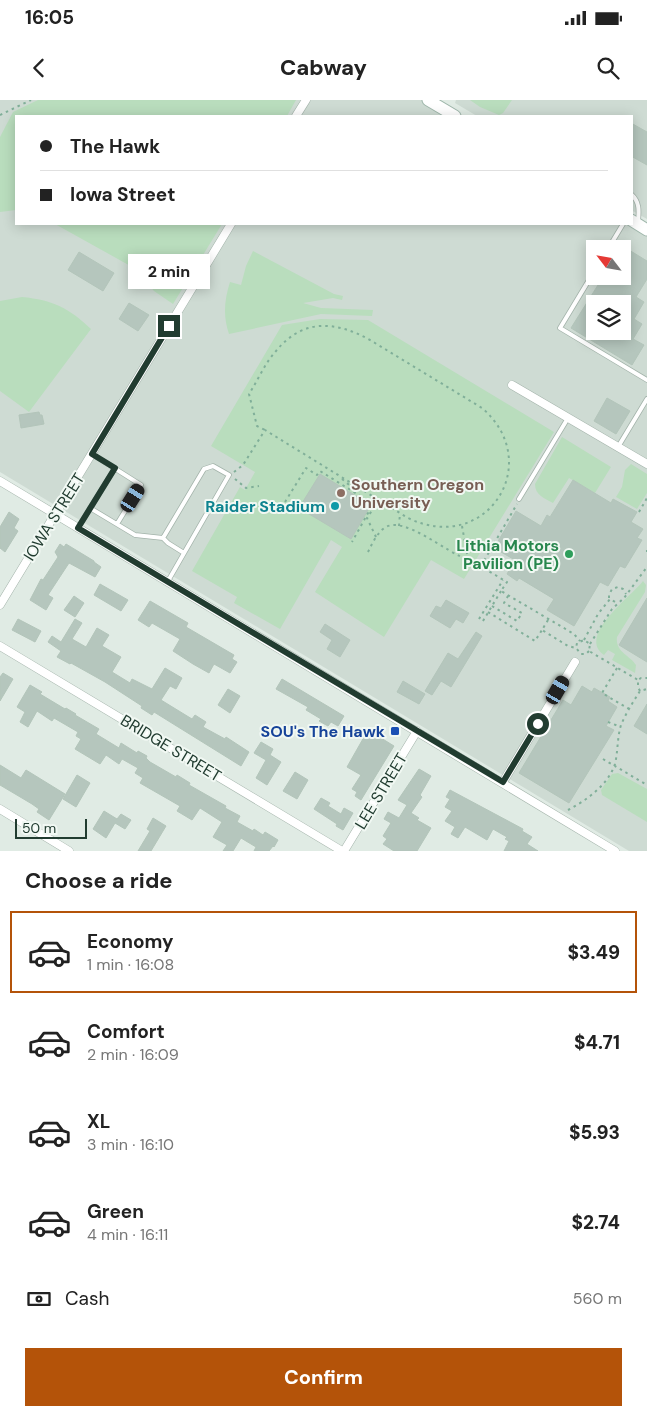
<!DOCTYPE html>
<html lang="en">
<head>
<meta charset="utf-8">
<style>
  body { margin:0; font-family:"DM Sans",sans-serif; background:#f6f6f6; color:#222; height:100vh; display:flex; flex-direction:column; font-size:19px; white-space:nowrap }
  * { box-sizing:border-box; margin:0 }
  p { font-size:16px; color:#767676 }
  .icon { flex:none; width:28px; height:28px; fill:none; stroke:currentColor; stroke-width:2; stroke-linecap:round; stroke-linejoin:round }
  .map { position:relative; height:751px; overflow:hidden }
  .details { display:flex; flex-direction:column; background:#fff; flex:1 }
  .details>* { flex:none }
  .top-card { position:absolute; left:15px; top:15px; width:618px; height:110px; border-radius:0px; box-shadow:0 2px 12px #0003; display:grid; align-content:center; height:110px; padding:0 25px; background:#fff }
  .needle { width:32px; rotate:301deg }
  .tools { position:absolute; left:586px; top:140px; display:grid; gap:10px }
  .tools a { display:grid; place-items:center; width:45px; height:45px; border-radius:0px; background:#fff; box-shadow:0 2px 12px #0003; font-size:25px }
  .scale { position:absolute; left:15px; bottom:12px; width:72px; box-sizing:border-box; padding-left:5px; border:2px solid #213c30; border-top:0; font-size:14px; line-height:18px; white-space:nowrap; color:#213c30; -webkit-text-stroke:4px #f1f8f3; paint-order:stroke }
  .end { position:absolute; width:22px; height:22px; margin:-11px; border:6px solid #213c30; background:#fff; box-shadow:0 0 0 2px #fff }
  .from { border-radius:50% }
  .bubble { position:absolute; height:35px; border-radius:0px; background:#fff; box-shadow:0 2px 12px #0003; font-size:16px; font-weight:800; line-height:35px; text-align:center }
  .car { position:absolute; width:15px; height:30px; margin:-15px -8px; border-radius:6px; box-shadow:0 0 4px 1px #0007; background:linear-gradient(#222 24%,#8ab4d8 0 40%,#222 0 76%,#8ab4d8 0 86%,#222 0) }
  .top-card b { display:flex; align-items:center; gap:18px; height:48px; font-size:19px }
  .top-card b+b { border-top:1px solid #e0e0e0 }
  .top-card i { width:12px; height:12px; background:#222 }
  ul { padding:0; list-style:none }
  li { display:flex; align-items:center; gap:15px; height:82px; margin:0 10px 8px; padding:0 15px; border:2px solid transparent; border-radius:0px }
  li div { flex:1 }
  li b { display:block; font-size:19px }
  li em { font-style:normal; font-weight:800 }
  li.current { border-color:#b45309 }
  li>.icon { width:45px; height:45px; stroke-width:1.5 }
  h2 { padding:0 25px; font-size:22px; line-height:60px }
  .pay { display:flex; align-items:center; gap:12px; height:55px; padding:0 25px; font-size:19px }
  .pay p { margin-inline-start:auto }
  .primary-button { display:flex; gap:10px; margin-top:auto; padding:10px 25px }
  .primary-button a { flex:1; height:58px; border-radius:0px; background:#b45309; color:#fff; font-size:20px; font-weight:800; line-height:58px; text-align:center }
  .status { display:flex; justify-content:space-between; align-items:center; height:35px; padding:0 25px; background:#fff; direction:ltr }
  .status svg { height:14px; fill:currentColor }
  header { display:flex; justify-content:space-between; align-items:center; height:65px; padding:0 25px; background:#fff; font-size:22px; font-weight:800 }
  .map>svg:first-child { display:block }
  .built { fill:#cedbd3; fill-rule:evenodd }
  .green { fill:#b9ddbd }
  .building { fill:#b5c6bd; stroke:#b3c5ba; fill-rule:evenodd }
  .lines { fill:none; stroke-linecap:round; stroke-linejoin:round }
  .lane-casing { stroke:#a3b3aa; stroke-width:5.5 }
  .street-casing { stroke:#a3b3aa; stroke-width:9 }
  .secondary-casing { stroke:#9fb7ab; stroke-width:13 }
  .path { stroke:#80af99; stroke-width:2; stroke-dasharray:2.5 4; stroke-linecap:butt }
  .lane { stroke:#fff; stroke-width:4 }
  .street { stroke:#fff; stroke-width:8 }
  .secondary { stroke:#fff; stroke-width:11 }
  .route { stroke:#213c30; stroke-width:6 }
  .education-dot { fill:#8d6e63; stroke:#f1f8f3; stroke-width:2 }
  .culture-dot { fill:#0f9aa8; stroke:#f1f8f3; stroke-width:2 }
  .leisure-dot { fill:#2e9e5b; stroke:#f1f8f3; stroke-width:2 }
  .transit-dot { fill:#1a4fb4; stroke:#f1f8f3; stroke-width:2 }
  .labels { text-anchor:middle; dominant-baseline:central; stroke-width:4; stroke-linejoin:round; paint-order:stroke }
  .education-label { font-size:16px; font-weight:bold; fill:#785e54; stroke:#f1f8f3; text-anchor:start }
  .culture-label { font-size:16px; font-weight:bold; fill:#0d838f; stroke:#f1f8f3; text-anchor:end }
  .street-label { font-size:16px; fill:#213c30; stroke:#f1f8f3 }
  .leisure-label { font-size:16px; font-weight:bold; fill:#27864d; stroke:#f1f8f3; text-anchor:end }
  .transit-label { font-size:16px; font-weight:bold; fill:#164399; stroke:#f1f8f3; text-anchor:end }
</style>
</head>
<body>
<div class="status"><b>16:05</b><svg viewBox="0 0 49 12"><path d="M0 12V9h3v3zM5 12V6h3v6zM10 12V3h3v9zM15 12V0h3v12zM26 1h20v11H26zM47 4h2v5h-2z"/></svg></div>
<header><svg class="icon" aria-label="back" viewBox="0 0 24 24"><path d="M15 5l-7 7 7 7"/></svg>Cabway<svg class="icon" aria-label="search" viewBox="0 0 24 24"><circle cx="10" cy="10" r="6"/><path d="M15 15l6 6"/></svg></header>
<div class="map">
<svg width="647" height="751" viewBox="0 0 647 751">
  <rect width="100%" height="100%" fill="#e0ebe4"/>
  <!-- built -->
  <path class="built" d="M0 0H425L453 16H16V124H631L647 132V751H629L0 372ZM595 149H622V176H595ZM595 204H622V231H595Z
    M456 0H647V119L631 110V16H477L455 3Z"/>
  <!-- green -->
  <path class="green" d="M38 0H296L287 16H16V110L0 112V37L13 12Z
    M470 0H512L503 13 499 15 480 7Z
    M55 124H222L173 204 154 191 134 168Z
    M253 151 334 194 343 196 342 200 333 198 303 203 321 208 373 210 372 216 321 214 229 234C223 216 224 201 230 182L241 185 246 166Z
    M22 197C53 200 69 208 91 229L29 312 0 291V201Z
    M320 219 368 220 554 332 464 479 431 460 384 537 315 492 342 447 331 440 280 529 234 503 237 497 192 471 240 387 245 390 255 372 211 346 282 225Z
    M562 337 611 367 595 393 569 378 553 403C544 398 535 395 535 384Z
    M631 364 647 374V393L637 409 616 397 622 387 625 370Z
    M643 481 646 485 645 492 617 537C615 552 630 555 636 565L635 573 612 560 615 554 608 550 604 555C576 536 632 496 643 481Z
    M618 673 647 689V722L602 695 601 690 612 674Z"/>
  <!-- building -->
  <path class="building" d="M631 23 647 32V65L631 56Z
    M629 150 647 161V179L636 197 644 202 634 219 642 224 633 239 644 245 632 265 571 228 603 177 611 181 614 176H622V161ZM595 204H622V231H595Z
    M79 152 114 173 103 191 68 170Z
    M129 203 149 215 138 231 119 219Z
    M607 298 630 311 616 334 594 321Z
    M39 312 40 315H42L44 324 21 328 19 315Z
    M320 374 371 405 351 439 299 408Z
    M573 380 611 403 613 399 637 412 631 422 643 429 637 438 642 440 625 468 620 466 608 486 600 482 574 526 547 510 554 499 519 478 517 481 507 474 515 460 494 448 516 411 541 426 547 415 550 417Z
    M9 412 19 419 14 428 18 431 5 452 0 448V427Z
    M60 444 64 447 66 444 94 461V462L101 467 95 477 69 463 48 495 53 498 46 510 30 500 41 479 43 480 58 457 55 452Z
    M100 484 128 500 121 511 94 495Z
    M74 496 84 503 75 517 64 510Z
    M647 498V562L619 545Z
    M446 500 469 513 463 523 456 519 450 528 430 516 436 506 441 508Z
    M150 501 188 523 186 527 234 555 232 559 237 562 230 573 214 564 209 573 193 564 173 551 180 539 152 523 149 527 138 520Z
    M18 519 41 531 35 542 12 530Z
    M75 519 82 523 72 539 86 547 97 528 109 535 102 546 121 557 112 572 130 583 132 579 152 589 165 568 182 578 176 589 170 586 161 600 192 619 195 615 206 622 203 627 225 639 226 637 249 652 241 666 154 612 152 615 141 608 142 606 105 582 71 563 70 564 57 557 61 551 48 542 52 536 61 542Z
    M325 524 350 540 340 557 327 549 332 540 320 532Z
    M476 532 482 536 451 587 441 581 432 595 425 591 448 553 458 559Z
    M3 573 13 579 0 601V577Z
    M282 579 344 616 338 626 331 622 328 626 319 621 321 619 306 610 308 607 276 589Z
    M403 581 425 594 419 604 397 592Z
    M30 585 42 592 40 594 65 609 66 608 76 614 75 615 99 629 96 634 119 648 121 643 137 653 138 651 147 656 146 658 150 662 176 677 177 675 190 683 189 685 226 706 225 708 240 716 237 722 253 731 254 729 263 735 265 732 278 740 274 747 273 746 269 751H254L256 747 241 738 233 751H223L227 745 213 737 222 722 200 708 192 720 177 711 180 706 140 683 143 678 135 673 138 668 122 659 119 664 106 655 100 664 75 649 81 639 76 636 78 632 54 618 52 621 37 611 28 627 20 622 25 612 17 607Z
    M582 586 592 592 594 588 610 597 608 601 617 607 606 626 614 630 569 703 519 673 563 600 571 605Z
    M228 589 240 596 230 613 218 605Z
    M647 604V634L634 626Z
    M368 630 394 646 361 700 355 696 357 692 352 689 361 675 347 667Z
    M261 642 273 649 270 655 281 662 267 685 256 678 266 660 254 653Z
    M0 665 21 678 26 670 65 694 49 720 37 712 39 709 32 704 0 685Z
    M419 669 431 676 420 695 422 697 411 713 419 718 417 720 431 728 417 751H394L383 744 387 739 383 736 391 723 384 719 388 712 399 718 407 705 398 700Z
    M295 672 308 680 297 699 283 691Z
    M77 675 90 683 76 707 63 699Z
    M450 690 523 729 522 731 532 737 527 744 538 751H504L509 741 505 739 507 737 493 729 487 740 465 727 458 738 451 734 455 727 445 721 452 711 445 707 450 699 446 697Z
    M321 698 330 703 328 706 341 714 344 708 353 713 343 730 336 726 337 724 314 709Z
    M104 711 117 719 121 714 131 720 125 729 115 723 106 738 93 729Z
    M153 718 166 726 151 751H138L150 731 147 729Z"/>
  <g class="lines">
    <!-- lane casing -->
    <g class="lane-casing">
      <path id="lane" d="M631 94C640 102 639 111 638 122
        M608 149 623 124
        M595 170 560 228 647 280
        M618 347 647 299
        M92 354 141 385 117 424
        M519 399 568 318
        M90 408 135 435 163 438 204 369 213 366 229 375 168 481
        M78 428 115 368
        M163 438 168 443 184 453"/>
    </g>
    <!-- street casing -->
    <g class="street-casing">
      <path id="street" d="M296 16 306 0
        M512 285 647 364
        M0 381 615 751
        M0 505 231 124
        M0 546 342 751
        M503 682 575 562
        M0 709 69 751
        M344 751 417 631"/>
    </g>
    <!-- secondary casing -->
    <g class="secondary-casing">
      <path id="secondary" d="M428 0 455 16
        M631 120 647 130"/>
    </g>
    <!-- path -->
    <path class="path" d="M0 15 31 0
      M234 372 243 365 265 330 408 418C486 456 546 363 482 308L370 240C336 221 303 218 276 251 265 263 258 280 249 294L257 326 265 330
      M235 379 246 388 259 386
      M342 379 353 388H359
      M285 402 306 368 317 375 320 371 373 404 352 442
      M639 412 647 398
      M399 426 400 413
      M462 426 468 459 507 482 501 491 574 534 580 541
      M376 437 367 418 379 400
      M647 450V452
      M368 452C372 444 376 435 383 429 402 412 448 455 468 459
      M481 466 517 404
      M609 498V495L612 489 618 487 623 489 626 494
      M492 506 517 521 522 513 504 503 508 496
      M488 512 535 541 542 530
      M479 519 503 480
      M548 520 542 530 568 546 576 548
      M483 521 501 491
      M584 540 598 514 610 499 617 503
      M590 544 612 509 624 498 647 467
      M589 551 586 554H581L576 548 577 543 584 540 590 544 589 551 638 580
      M617 568 602 593 629 609
      M640 591 638 587V580L641 578H647
      M608 622 621 627
      M603 659 647 685
      M568 710C587 700 608 685 615 664 618 652 617 638 621 625 626 613 633 602 640 591L647 589"/>
    <!-- lane -->
    <use href="#lane" class="lane"/>
    <!-- street -->
    <use href="#street" class="street"/>
    <!-- secondary -->
    <use href="#secondary" class="secondary"/>
  </g>
  <g class="lines">
    <!-- route -->
    <path class="route" d="M169 226 92 354 115 368 78 428 503 682 538 624"/>
  </g>
  <!-- markers -->
  <circle class="education-dot" cx="341" cy="393" r="5"/>
  <circle class="culture-dot" cx="335" cy="406" r="5"/>
  <circle class="leisure-dot" cx="569" cy="454" r="5"/>
  <rect class="transit-dot" x="390" y="626" width="10" height="10" rx="2.5"/>
  <g class="labels">
    <!-- education labels -->
    <g class="education-label">
      <text x="351" y="384">Southern Oregon<tspan x="351" dy="18">University</tspan></text>
    </g>
    <!-- culture labels -->
    <g class="culture-label">
      <text x="325" y="406">Raider Stadium</text>
    </g>
    <!-- street labels -->
    <g class="street-label">
      <text transform="translate(54 417) rotate(-58)">IOWA STREET</text>
      <text transform="translate(171 648) rotate(31)">BRIDGE STREET</text>
      <text transform="translate(381 691) rotate(-59)">LEE STREET</text>
    </g>
    <!-- leisure labels -->
    <g class="leisure-label">
      <text x="559" y="445">Lithia Motors<tspan x="559" dy="18">Pavilion (PE)</tspan></text>
    </g>
    <!-- transit labels -->
    <g class="transit-label">
      <text x="385" y="631">SOU's The Hawk</text>
    </g>
  </g>
</svg>
<div class="tools">
<a><svg class="needle" viewBox="-14 -14 28 28"><path d="M0-13l5 13h-10z" fill="#e53935"/><path d="M0 13l5-13h-10z" fill="#767676"/></svg></a>
<a><svg class="icon" aria-label="layers" viewBox="0 0 24 24"><path d="M12 4l9 5-9 5-9-5zM3 14l9 5 9-5"/></svg></a>
</div>
<div class="scale">50 m</div>
<i class="end from" style="left:538px;top:624px"></i>
<i class="end" style="left:169px;top:226px"></i>
<div class="bubble" style="left:128px;top:154px;width:82px">2 min</div>
<i class="car" style="left:133px;top:398px;rotate:32deg"></i>
<i class="car" style="left:558px;top:590px;rotate:30deg"></i>
<div class="top-card">
<b><i class="from"></i>The Hawk</b>
<b><i></i>Iowa Street</b>
</div>
</div>
<section class="details">
<h2>Choose a ride</h2>
<ul>
<li class="current"><svg class="icon" aria-label="car" viewBox="0 0 24 24"><path d="M5 17H2v-5l4-1 3-4h7l3 4 3 1v5h-3M9 17h6M6 11h13"/><circle cx="7" cy="17" r="2"/><circle cx="17" cy="17" r="2"/></svg><div><b>Economy</b><p>1 min · 16:08</p></div><em>$3.49</em></li>
<li><svg class="icon" aria-label="car" viewBox="0 0 24 24"><path d="M5 17H2v-5l4-1 3-4h7l3 4 3 1v5h-3M9 17h6M6 11h13"/><circle cx="7" cy="17" r="2"/><circle cx="17" cy="17" r="2"/></svg><div><b>Comfort</b><p>2 min · 16:09</p></div><em>$4.71</em></li>
<li><svg class="icon" aria-label="car" viewBox="0 0 24 24"><path d="M5 17H2v-5l4-1 3-4h7l3 4 3 1v5h-3M9 17h6M6 11h13"/><circle cx="7" cy="17" r="2"/><circle cx="17" cy="17" r="2"/></svg><div><b>XL</b><p>3 min · 16:10</p></div><em>$5.93</em></li>
<li><svg class="icon" aria-label="car" viewBox="0 0 24 24"><path d="M5 17H2v-5l4-1 3-4h7l3 4 3 1v5h-3M9 17h6M6 11h13"/><circle cx="7" cy="17" r="2"/><circle cx="17" cy="17" r="2"/></svg><div><b>Green</b><p>4 min · 16:11</p></div><em>$2.74</em></li>
</ul>
<div class="pay"><svg class="icon" aria-label="cash" viewBox="0 0 24 24"><path d="M3 7h18v10H3z"/><circle cx="12" cy="12" r="2"/></svg>Cash<p>560 m</p></div>
<div class="primary-button"><a>Confirm</a></div>
</section>
</body>
</html>
